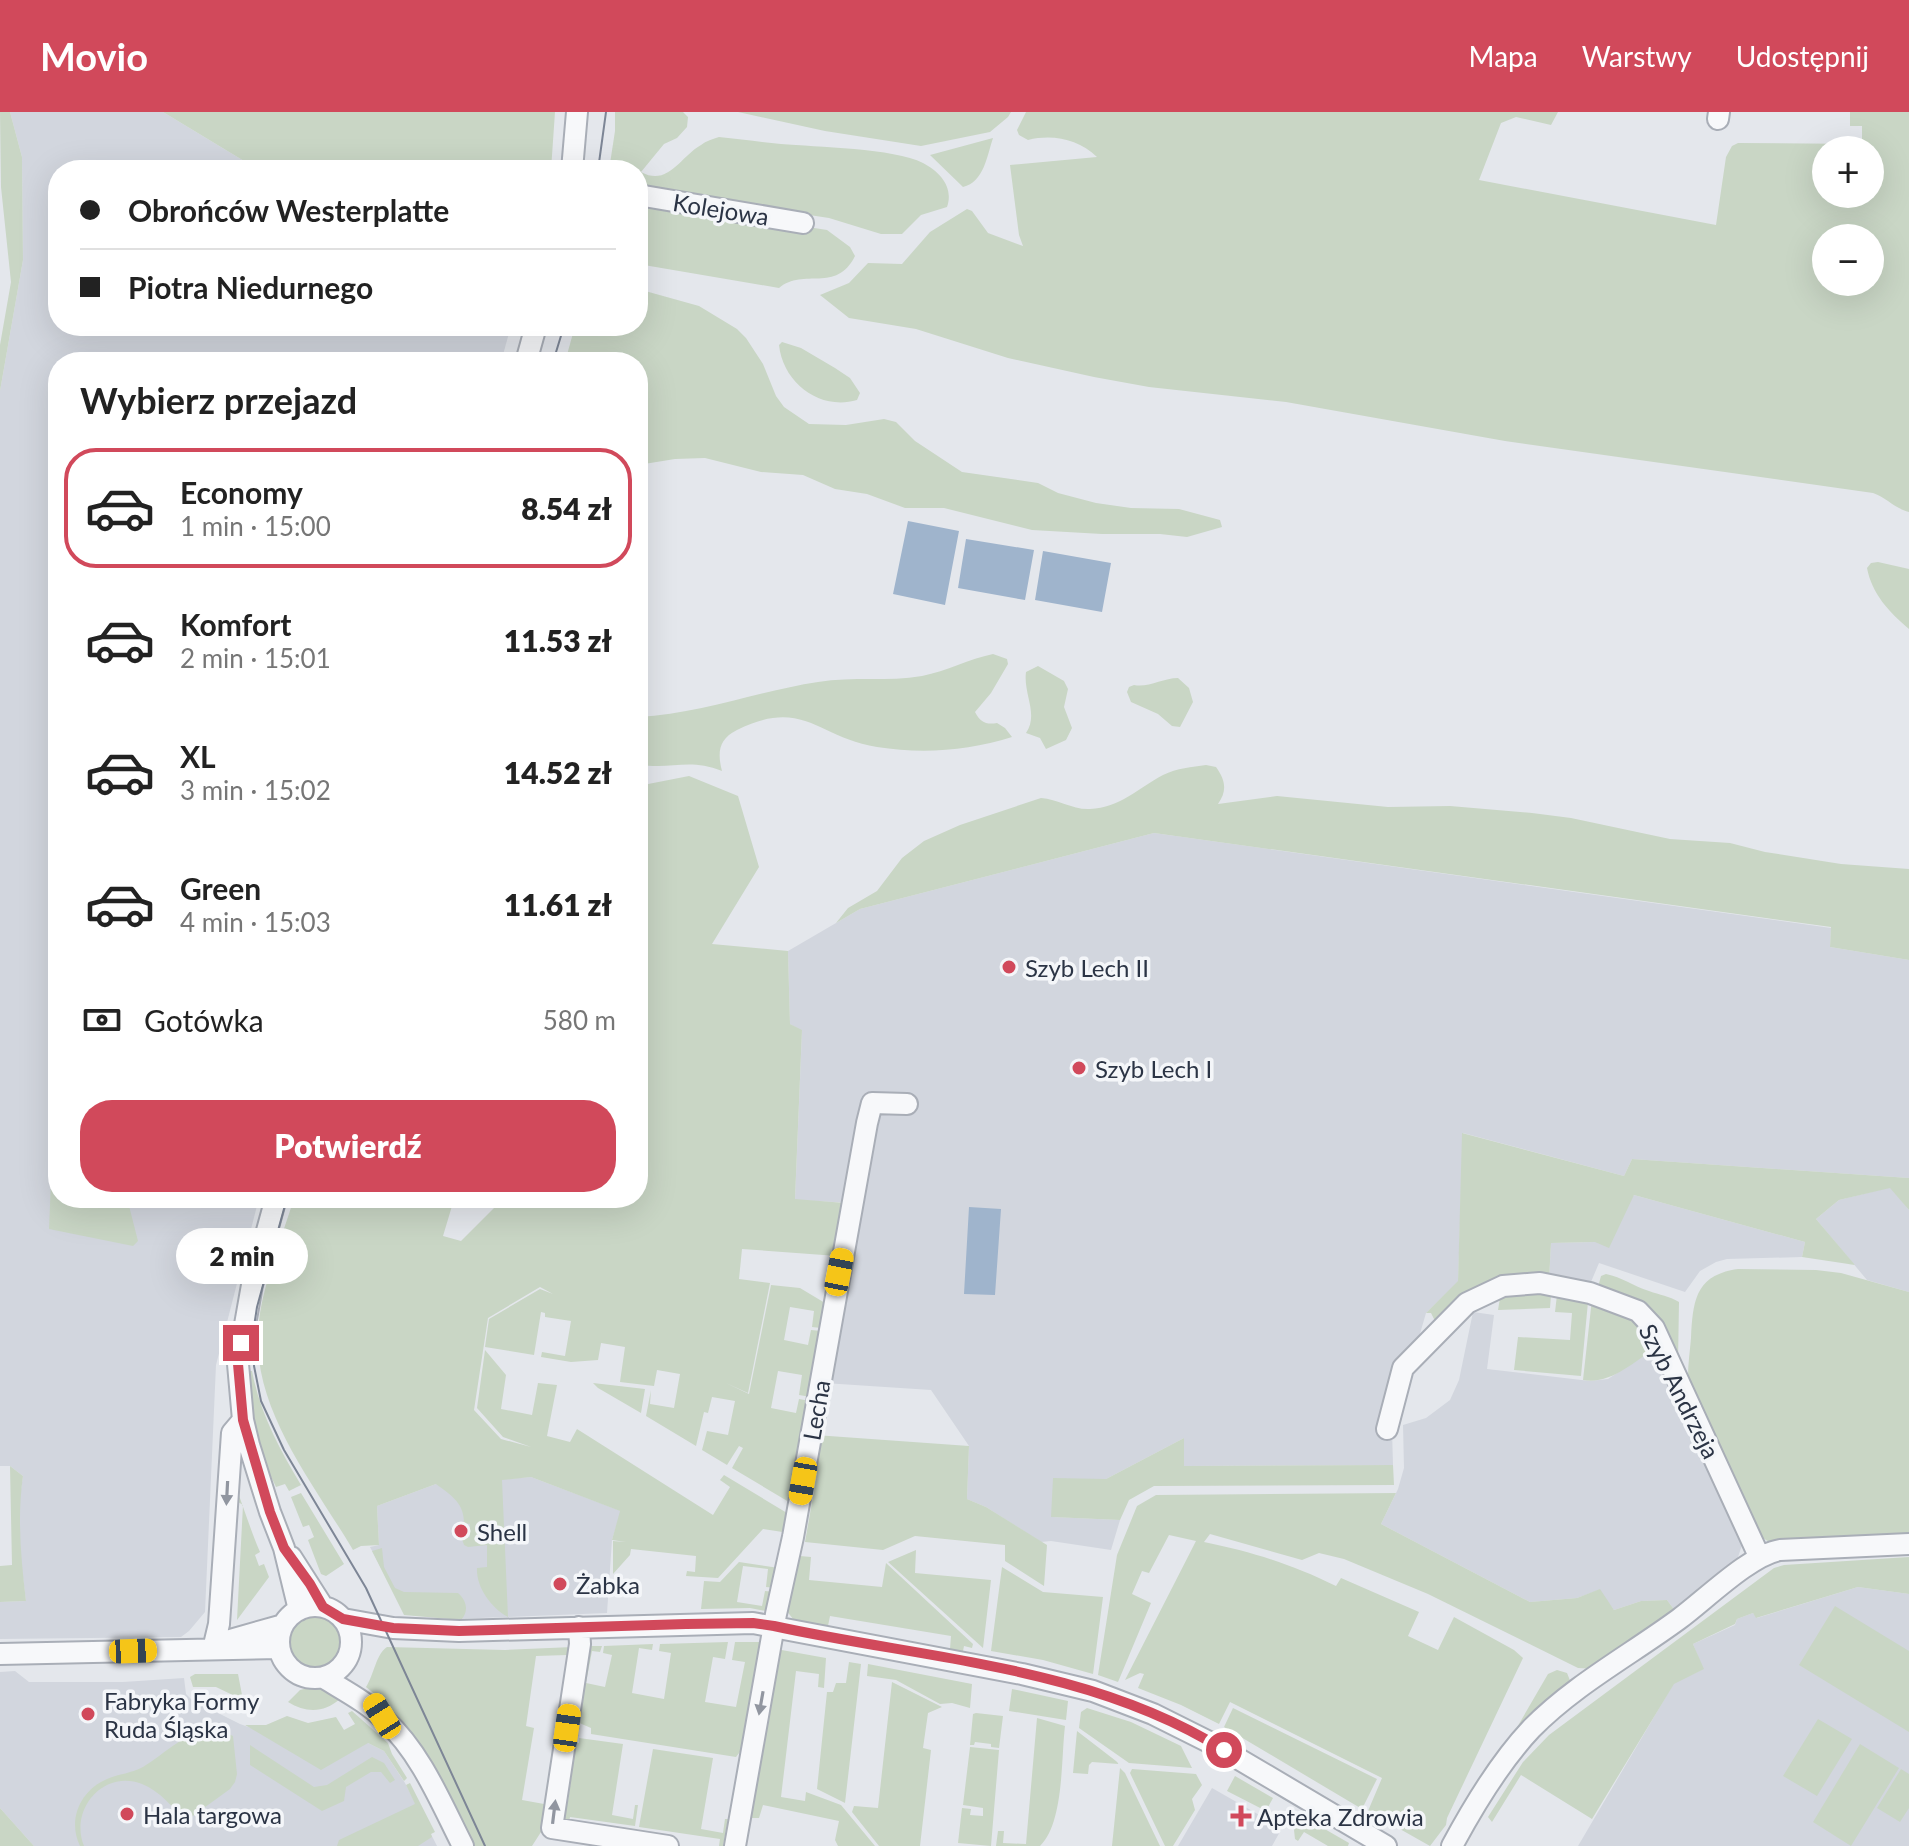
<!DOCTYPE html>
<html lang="pl">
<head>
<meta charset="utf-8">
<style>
  body { margin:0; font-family:Lato,sans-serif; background:#f2f2f2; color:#222; height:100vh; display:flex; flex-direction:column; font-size:30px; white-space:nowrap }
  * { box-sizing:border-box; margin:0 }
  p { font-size:26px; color:#767676 }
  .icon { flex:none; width:44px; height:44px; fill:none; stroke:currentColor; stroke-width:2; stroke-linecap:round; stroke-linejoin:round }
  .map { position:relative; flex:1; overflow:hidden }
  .side { position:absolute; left:48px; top:240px; width:600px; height:856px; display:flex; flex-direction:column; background:#fff; border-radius:32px; box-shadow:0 8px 32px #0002 }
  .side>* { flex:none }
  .hud { position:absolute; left:48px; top:48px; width:600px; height:176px; border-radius:32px; box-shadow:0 8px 32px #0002; display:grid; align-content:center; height:176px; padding:0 32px; background:#fff }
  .fabs { position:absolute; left:1812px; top:24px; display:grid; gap:16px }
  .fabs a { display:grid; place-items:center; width:72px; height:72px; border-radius:50%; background:#fff; box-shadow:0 8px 32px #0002; font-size:40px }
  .end { position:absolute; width:36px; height:36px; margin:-18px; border:10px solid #d1495b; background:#fff; box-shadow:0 0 0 4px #fff }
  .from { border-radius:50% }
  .bubble { position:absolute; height:56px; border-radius:28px; background:#fff; box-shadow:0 8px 32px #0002; font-size:26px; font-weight:800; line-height:56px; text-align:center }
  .car { position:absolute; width:24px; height:48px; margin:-24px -12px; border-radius:10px; box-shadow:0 0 6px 2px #0007; background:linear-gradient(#f5c518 24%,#345 0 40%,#f5c518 0 76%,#345 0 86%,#f5c518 0) }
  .hud b { display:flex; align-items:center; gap:28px; height:76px; font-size:30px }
  .hud b+b { border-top:2px solid #e0e0e0 }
  .hud i { width:20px; height:20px; background:#222 }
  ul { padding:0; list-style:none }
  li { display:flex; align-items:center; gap:24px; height:120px; margin:0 16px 12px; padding:0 16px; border:4px solid transparent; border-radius:32px }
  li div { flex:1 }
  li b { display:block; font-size:30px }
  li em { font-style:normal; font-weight:800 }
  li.selected { border-color:#d1495b }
  li>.icon { width:72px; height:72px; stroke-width:1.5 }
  h2 { padding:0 32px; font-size:36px; line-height:96px }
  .pay { display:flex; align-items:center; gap:20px; height:88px; padding:0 32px; font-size:30px }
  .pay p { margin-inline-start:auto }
  .cta { display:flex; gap:16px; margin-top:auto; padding:16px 32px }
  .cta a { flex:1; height:92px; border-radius:32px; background:#d1495b; color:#fff; font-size:32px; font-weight:800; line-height:92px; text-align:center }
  header { display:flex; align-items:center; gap:48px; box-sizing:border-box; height:112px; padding:0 40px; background:#d1495b; color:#fff }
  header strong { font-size:38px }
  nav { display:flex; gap:44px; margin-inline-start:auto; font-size:28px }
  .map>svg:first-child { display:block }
  .built { fill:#d2d6de }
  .green { fill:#c9d6c5; fill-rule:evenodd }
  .water { fill:#9fb4cc }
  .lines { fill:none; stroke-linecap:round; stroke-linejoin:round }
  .minor-casing { stroke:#a9aeb7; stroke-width:24 }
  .minor { stroke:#f7f8fa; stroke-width:20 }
  .tram { stroke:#7d8696; stroke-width:2 }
  .oneway { fill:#9196a0 }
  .route { stroke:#d1495b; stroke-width:10 }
  .poi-dot { fill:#d1495b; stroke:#f4f6f9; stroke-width:3 }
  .labels { text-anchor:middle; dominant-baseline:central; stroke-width:7; stroke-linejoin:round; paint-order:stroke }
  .street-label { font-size:24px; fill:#2b3445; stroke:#f4f6f9 }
  .poi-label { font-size:24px; fill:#2b3445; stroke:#f4f6f9; text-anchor:start }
</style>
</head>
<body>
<header>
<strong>Movio</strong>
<nav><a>Mapa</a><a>Warstwy</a><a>Udostępnij</a></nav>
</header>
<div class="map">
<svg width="1909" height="1734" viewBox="0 0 1909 1734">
  <rect width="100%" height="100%" fill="#e4e7ec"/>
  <!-- built -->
  <path class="built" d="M10 0H163L259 58H58V214H511L501 250H58V1086H259L216 1253 205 1500 189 1519 181 1525 0 1527V1490L26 1489 20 1443 19 1390 23 1364 10 1354H0V279L23 148 22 45Z
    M1154 721 1831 816 1830 835 1909 848V1066L1632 1047 1624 1064 1463 1021 1458 1170 1426 1201 1392 1318 1393 1353 1184 1354V1326L1106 1367 1052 1405 1120 1408 1111 1438 1051 1429 1041 1430 986 1395 967 1387 969 1334 931 1278 824 1271 853 1091 795 1088 802 919 790 912 788 839 860 797Z
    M1891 1075 1909 1098V1180L1867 1168 1816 1107 1839 1088Z
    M1634 1083 1805 1130 1802 1145 1727 1147 1716 1150 1700 1159 1685 1180 1599 1151 1588 1177 1549 1169 1551 1131 1595 1130Z
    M1473 1200 1494 1203 1487 1257 1590 1269 1608 1267 1655 1236 1744 1427 1735 1454 1676 1500 1667 1488 1641 1489 1614 1498 1599 1478 1577 1486 1530 1490 1381 1412 1398 1377 1404 1356 1403 1313 1426 1306 1450 1288 1459 1268Z
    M531 1365 621 1399 612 1428 607 1501 455 1507 404 1500 370 1435 379 1433 377 1394 436 1372Z
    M1858 1475 1909 1482V1734H1578L1674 1571 1703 1557 1693 1532 1735 1513 1737 1507 1753 1501 1757 1506Z
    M15 1559 29 1570H123L184 1566 186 1582 192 1588 240 1612 257 1618 368 1631 384 1639 405 1671 437 1734H34L0 1696V1560Z
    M1212 1676 1282 1716 1272 1734H1178Z"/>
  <!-- green -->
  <path class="green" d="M0 0H10L22 45 23 148 0 279V233L11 170 1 75Z
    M163 0H555L551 58H259Z
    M615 0H683L688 5 687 15 677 26 664 32 641 60C668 75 680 45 701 33 706 29 713 27 719 25 740 27 760 30 781 32 816 35 894 36 923 51 940 60 954 75 947 95L921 103 902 122H881L829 106 638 77V58H609L615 19Z
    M738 0H1011L1008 5 990 20 921 34 825 19Z
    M1026 0H1558L1551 13 1516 5 1501 11 1479 68 1716 113 1726 45 1732 34 1738 31 1862 32V14H1850V0H1909V400C1894 396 1887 386 1873 381L1505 329 1286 290 1149 275 1094 265 1008 246 916 217 849 206 820 183 849 171 868 151 902 152 930 120 967 97 972 99 988 121 1023 134 1019 123 1010 53 1097 45C1078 27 1053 22 1028 28L1019 23 1017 18ZM1826 38H1870V82H1826ZM1870 126V170H1826V126Z
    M993 26C987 44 984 70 963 75L930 43Z
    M638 88 827 118 850 135 855 144C836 182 804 155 779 176L638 152Z
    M638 177 699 194 737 217 746 226 763 252 776 284 784 295 809 312 846 313 884 307 896 310 915 329 962 360 1038 371 1058 381 1096 391 1131 396 1179 397 1220 408 1222 415 1187 425 1160 422H1102L1032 418 944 396H905L867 382 835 377 803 363 761 360 705 346 675 347 638 353V250H565L575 214H638Z
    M782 230 801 236 835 256 850 266 860 281 857 288C820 299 783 271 779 233Z
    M1878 450 1909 457V517C1889 500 1872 482 1867 456L1871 451Z
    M993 542 1007 547 1008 552 991 581 975 600C980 610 986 613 997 611L1005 616 1012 625C968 639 922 642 877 635 818 626 804 585 737 618 719 627 717 640 722 659 687 645 670 659 638 652V605C700 602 758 579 818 570 853 564 888 570 922 564 947 559 969 547 993 542Z
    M1038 554 1064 569 1068 577 1064 595 1072 616 1066 628 1046 637 1040 626 1026 621C1039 602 1023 582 1026 560Z
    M1178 566 1189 576 1193 590 1180 615 1172 614 1158 602 1131 590 1127 580 1129 575 1134 573C1148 576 1163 566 1178 566Z
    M1206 653 1216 655C1226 669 1227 679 1218 692L1277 684 1388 695 1450 694 1532 701 1571 706 1670 727 1730 731 1765 740 1841 752 1909 757V848L1830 835 1831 815 1154 721 860 797 836 811 848 796 877 779 902 746 924 729 960 713 1041 686C1058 687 1073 698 1090 697 1120 696 1138 676 1163 663 1177 656 1192 655 1206 653Z
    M689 664 738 684 759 755 712 832 788 839 790 912 802 918 795 1087 845 1091 837 1144 742 1137 739 1167 770 1171 748 1281 726 1271 749 1282 771 1173 800 1176 825 1191 821 1216 812 1215 814 1199 790 1195 784 1228 808 1233 811 1218 821 1219 811 1285 799 1283 802 1263 778 1259 771 1296 796 1301 799 1287 810 1289 794 1393 732 1356 743 1336 739 1334 727 1353 702 1338 707 1319 728 1323 735 1289 712 1285 708 1301 704 1300 696 1334 646 1304 651 1278 650 1292 674 1296 680 1262 657 1258 654 1274 620 1270 625 1235 601 1231 598 1248 571 1250 541 1245 542 1240 565 1244 571 1209 545 1205V1201L541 1200 534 1243 485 1235 489 1207 540 1177 553 1182 540 1175 488 1206 474 1298 501 1327 531 1335 503 1325 477 1296 485 1238 506 1263 501 1297 532 1303 538 1271 557 1273 547 1324 570 1330 577 1317 713 1403 730 1375 720 1368 724 1363 792 1404 789 1421 763 1417 718 1466 686 1464 687 1459 695 1460 696 1444 631 1437 630 1443 613 1462V1429L626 1430 612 1428 620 1399 531 1365 502 1368 508 1505C491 1496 476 1475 477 1456L487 1455V1433L468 1435 464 1433 462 1427 470 1425V1412L464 1411C464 1391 452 1384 436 1372L377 1394 379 1433 361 1434 353 1438C317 1377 261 1308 258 1235 255 1188 281 1130 294 1086H424L452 1094 443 1124 461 1129 504 1086H638V674Z
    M53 1021H58V1086H127L138 1129 133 1134 49 1117Z
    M1462 1021 1624 1064 1632 1047 1909 1066V1098L1890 1076 1839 1088 1816 1107 1855 1153 1802 1145 1805 1130 1634 1083 1609 1136 1595 1130 1551 1131 1549 1169 1541 1167 1436 1211 1431 1201H1426L1458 1169Z
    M1738 1157 1816 1158 1841 1161 1909 1180V1425L1772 1432 1760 1424 1689 1273 1688 1264C1688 1251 1690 1239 1691 1226 1693 1189 1695 1163 1738 1157Z
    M1606 1162C1622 1165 1633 1174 1649 1179 1660 1183 1669 1184 1679 1190L1678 1250 1657 1215 1598 1175 1601 1164Z
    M1534 1180 1551 1183 1550 1196 1498 1198 1500 1186Z
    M1557 1183 1588 1190 1581 1264 1514 1258 1518 1225 1570 1228 1572 1201 1555 1200Z
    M1592 1187C1620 1200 1640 1207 1655 1236 1634 1250 1610 1273 1583 1268Z
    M248 1259H252C260 1301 279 1336 301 1373L289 1379 285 1372 276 1375C255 1332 253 1306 248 1259Z
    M593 1271 645 1277 641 1301 598 1276Z
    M815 1323 969 1334 967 1387 986 1395 1047 1433 1044 1474 1005 1449V1433L915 1424 883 1438 805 1430 817 1362 810 1360Z
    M1184 1326V1354L1393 1353 1394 1373 1154 1374 1129 1388 1120 1408 1051 1405 1053 1366 1106 1367Z
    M10 1354 23 1364C17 1406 21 1447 26 1489L0 1490V1454L12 1453Z
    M234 1370C243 1393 250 1417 260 1440L255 1443 259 1454 264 1452 269 1465 237 1508 243 1393 233 1387Z
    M301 1381 344 1452 326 1464 321 1462 308 1428 314 1425 309 1413 303 1415 291 1385Z
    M1396 1381 1381 1412 1530 1490 1577 1486 1600 1477 1614 1498 1641 1489 1667 1488 1676 1500 1595 1557 1578 1556 1428 1482 1344 1447 1319 1441 1302 1448 1210 1422 1204 1430C1253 1440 1291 1452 1336 1474L1341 1466 1419 1500 1408 1524 1438 1538 1454 1505 1514 1538 1523 1546 1447 1706 1446 1713 1430 1734 1368 1699 1382 1666 1230 1590 1219 1612 1181 1593 1138 1576 1144 1562 1140 1561 1125 1568 1196 1429 1169 1423 1149 1461 1142 1459 1132 1482 1151 1491 1118 1570 1098 1563 1117 1443 1137 1394 1156 1383Z
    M382 1436 384 1455 395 1476 404 1480 458 1481C467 1489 469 1499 461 1508L404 1503 372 1439Z
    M916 1438 915 1461 991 1468 983 1536 888 1450Z
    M800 1444 811 1445 809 1468 882 1475 886 1451 973 1532 972 1536 964 1534 963 1539 950 1537 951 1524 830 1504 828 1514 793 1507 786 1498 796 1448Z
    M1909 1445V1482L1858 1475 1756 1506 1753 1501 1737 1507 1735 1512 1693 1532 1704 1557 1674 1572 1592 1707 1521 1663 1492 1710 1488 1705 1523 1650 1549 1623 1774 1456 1784 1453Z
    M739 1450 779 1456 776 1476 766 1475 768 1457 743 1454 737 1490 762 1494 765 1479 775 1480 771 1500 750 1496 701 1497 704 1469 720 1470Z
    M1002 1455 1043 1480 1103 1485 1093 1562 1043 1548 991 1539Z
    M1835 1494 1909 1539V1620L1799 1553Z
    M288 1531a26 26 0 1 1 52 0a26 26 0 1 1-52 0Z
    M728 1530 725 1547 713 1545 705 1590 736 1595 745 1550 732 1548 735 1530H762L743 1636 736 1645 591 1622V1616L577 1610 583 1534H602L600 1540 592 1539 586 1571 605 1575 612 1543 603 1541 604 1534 653 1532 652 1538 639 1536 632 1581 664 1587 671 1541 659 1539 660 1532Z
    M387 1535 505 1538 573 1535 568 1548 567 1543 536 1544 526 1614 534 1616 522 1688 544 1692 547 1677H549L541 1720 532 1734H472C442 1678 418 1615 366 1575 374 1563 376 1542 387 1535Z
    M776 1537 826 1546 824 1576 818 1575 819 1562 796 1559 781 1685 805 1689 806 1680 841 1693 875 1734H838L835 1728 839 1709 763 1693 759 1706H747Z
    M849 1550 861 1552 845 1691 817 1677 827 1580H833L836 1571H846Z
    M868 1552 972 1572 970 1596 952 1591 940 1592 896 1568 867 1564Z
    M1557 1558 1567 1561 1571 1571 1512 1624 1548 1562Z
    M195 1562H238L243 1588 216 1575H193L190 1565Z
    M892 1570 942 1595 928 1601 923 1636 931 1638 920 1734H879L852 1700 854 1694 878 1696Z
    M316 1574 340 1587C324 1601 306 1601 288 1590L300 1578Z
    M1012 1577 1068 1589 1066 1608 1009 1599Z
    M1087 1596 1131 1610 1181 1634 1192 1656 1129 1651 1079 1616 1081 1600Z
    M1233 1596 1377 1667 1362 1697 1224 1615Z
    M352 1599 388 1631 392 1642 407 1666 404 1669 384 1639 368 1631 321 1658 245 1613H266L287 1604 308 1611 336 1605 344 1618 355 1612 348 1601Z
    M976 1601 1003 1604 999 1636 991 1635V1632L975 1630 974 1633H970L973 1602Z
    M1037 1606 1065 1614C1061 1647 1064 1711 1040 1734H996L998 1719H1004L1003 1731 1026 1732Z
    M1818 1607 1852 1627 1817 1684 1783 1664Z
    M214 1616 233 1624 237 1662 235 1670 230 1677 186 1709C173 1696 160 1679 142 1672 104 1657 69 1697 84 1734H80C67 1707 81 1678 107 1667 119 1662 132 1661 143 1655 166 1641 186 1619 214 1616Z
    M1077 1619 1116 1649 1119 1652 1092 1650 1089 1653 1088 1662 1073 1661Z
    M579 1626 623 1632 612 1703 633 1707 635 1693H638L635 1714 570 1705 568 1716 559 1709V1688L568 1689 576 1631H579Z
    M1860 1632 1899 1656 1851 1734 1813 1710Z
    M250 1633 314 1675 327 1673 372 1645 384 1651 395 1668 390 1671 381 1660H371L346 1675 344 1689 322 1699 250 1653Z
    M970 1635 999 1638 991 1734 958 1731 962 1696 971 1697 970 1703 983 1704V1696L963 1693Z
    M653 1637 713 1646 701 1717 723 1721 725 1707H728L723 1734H719L720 1727 639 1715Z
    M1120 1656 1125 1661 1160 1734H1112Z
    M1132 1657 1196 1662 1202 1673 1192 1687 1195 1698 1173 1734H1165L1130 1661Z
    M1901 1657 1909 1662V1696L1900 1710 1877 1696Z
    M1235 1664 1273 1686 1266 1699 1227 1679Z
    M410 1671 435 1720 431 1722 432 1725 418 1734H337L339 1728 415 1692 406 1673Z
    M0 1696 34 1734H0Z
    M1302 1704 1349 1731 1348 1734H1328L1304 1720 1298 1729 1295 1727 1294 1718Z"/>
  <!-- water -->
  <path class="water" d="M908 409 959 419 945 493 893 482Z
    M966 427 1034 438 1025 488 958 476Z
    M1043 439 1111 451 1102 500 1035 488Z
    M969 1095 1001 1097 995 1183 964 1182Z"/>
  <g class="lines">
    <!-- minor casing -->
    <g class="minor-casing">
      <path id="minor" d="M1718 7 1719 0
        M572 58 577 0
        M638 83 803 111
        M526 250 536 214
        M276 1086 252 1173 238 1252 243 1308 249 1333 270 1400 284 1436 299 1498
        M1387 1317 1403 1256 1467 1191 1503 1174 1540 1171 1590 1181 1638 1199 1654 1216 1759 1444
        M291 1445 323 1495
        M279 1530a36 36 0 1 1 72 0a36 36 0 1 1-72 0Z
        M343 1507 393 1516 459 1519 753 1511 1022 1562 1093 1579 1153 1602 1215 1633 1386 1734
        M579 1515 580 1532 552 1716 668 1734
        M230 1528 283 1513
        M214 1533 219 1512 232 1321 243 1308
        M0 1542 279 1536
        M324 1566C345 1579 368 1591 385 1608 421 1641 441 1691 463 1734
        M735 1734 776 1502 793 1425 867 1011 872 991 907 992
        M1452 1734C1474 1693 1499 1651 1531 1617 1574 1573 1630 1543 1679 1507 1705 1488 1750 1443 1780 1438L1909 1432"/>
    </g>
    <!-- minor -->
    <use href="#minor" class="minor"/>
    <!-- tram -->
    <path class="tram" d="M598 58 606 0
      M553 250 564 214
      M287 1086 257 1195 253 1221 254 1254 261 1289 284 1338 366 1476 485 1734"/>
  </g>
  <!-- one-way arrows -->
  <defs><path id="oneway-solid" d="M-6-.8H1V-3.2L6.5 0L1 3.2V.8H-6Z" transform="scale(2)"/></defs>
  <g class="oneway">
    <use href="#oneway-solid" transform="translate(227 1381) rotate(93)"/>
    <use href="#oneway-solid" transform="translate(761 1591) rotate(100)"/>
    <use href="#oneway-solid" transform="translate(554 1700) rotate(-83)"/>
  </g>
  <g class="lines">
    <!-- route -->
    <path class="route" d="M241 1231 238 1252 243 1308 270 1400 284 1436 310 1472 323 1495 343 1507 393 1516 459 1519 686 1512 753 1511 774 1514C924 1547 1090 1554 1224 1638"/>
  </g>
  <!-- markers -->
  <g class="poi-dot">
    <circle cx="1009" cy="855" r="8"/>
    <circle cx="1079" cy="956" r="8"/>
    <circle cx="461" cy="1419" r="8"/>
    <circle cx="560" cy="1472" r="8"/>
    <circle cx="88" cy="1602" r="8"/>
    <circle cx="127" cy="1702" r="8"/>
    <path d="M1237 1692h8v8h8v8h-8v8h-8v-8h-8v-8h8z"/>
  </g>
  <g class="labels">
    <!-- street labels -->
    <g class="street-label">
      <text transform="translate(721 97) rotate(9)">Kolejowa</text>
      <text transform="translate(1680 1279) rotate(63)">Szyb Andrzeja</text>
      <text transform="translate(816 1298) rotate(-80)">Lecha</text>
    </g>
    <!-- poi labels -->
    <g class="poi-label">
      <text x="1025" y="855">Szyb Lech II</text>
      <text x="1095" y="956">Szyb Lech I</text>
      <text x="477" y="1419">Shell</text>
      <text x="576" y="1472">Żabka</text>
      <text x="104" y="1588">Fabryka Formy<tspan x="104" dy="28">Ruda Śląska</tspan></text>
      <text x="143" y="1702">Hala targowa</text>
      <text x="1257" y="1704">Apteka Zdrowia</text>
    </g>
  </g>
</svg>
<div class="fabs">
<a>+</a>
<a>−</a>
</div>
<i class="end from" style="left:1224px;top:1638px"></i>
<i class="end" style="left:241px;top:1231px"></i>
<div class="bubble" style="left:176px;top:1116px;width:132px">2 min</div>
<i class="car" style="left:839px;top:1160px;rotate:11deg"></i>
<i class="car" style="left:803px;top:1369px;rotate:190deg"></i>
<i class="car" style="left:133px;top:1539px;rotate:88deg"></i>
<i class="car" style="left:382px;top:1604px;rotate:328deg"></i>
<i class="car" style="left:567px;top:1616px;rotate:8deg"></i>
<div class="hud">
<b><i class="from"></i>Obrońców Westerplatte</b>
<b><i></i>Piotra Niedurnego</b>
</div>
<section class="side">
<h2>Wybierz przejazd</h2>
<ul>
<li class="selected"><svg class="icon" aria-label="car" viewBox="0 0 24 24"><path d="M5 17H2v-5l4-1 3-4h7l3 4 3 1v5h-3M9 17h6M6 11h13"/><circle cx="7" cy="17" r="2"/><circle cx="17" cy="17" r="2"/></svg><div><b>Economy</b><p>1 min · 15:00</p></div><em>8.54 zł</em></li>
<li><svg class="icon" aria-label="car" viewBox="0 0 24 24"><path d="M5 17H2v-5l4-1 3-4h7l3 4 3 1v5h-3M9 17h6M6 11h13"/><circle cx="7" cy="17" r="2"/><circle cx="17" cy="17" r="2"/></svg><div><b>Komfort</b><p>2 min · 15:01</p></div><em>11.53 zł</em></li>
<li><svg class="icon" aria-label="car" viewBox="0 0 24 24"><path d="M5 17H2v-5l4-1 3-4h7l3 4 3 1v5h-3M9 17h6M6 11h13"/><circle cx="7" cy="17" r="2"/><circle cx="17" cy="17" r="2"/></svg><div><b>XL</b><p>3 min · 15:02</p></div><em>14.52 zł</em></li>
<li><svg class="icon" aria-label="car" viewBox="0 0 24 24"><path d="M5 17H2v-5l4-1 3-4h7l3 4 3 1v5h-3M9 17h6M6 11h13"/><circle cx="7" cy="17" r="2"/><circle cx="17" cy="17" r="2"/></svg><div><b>Green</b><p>4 min · 15:03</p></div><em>11.61 zł</em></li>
</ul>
<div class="pay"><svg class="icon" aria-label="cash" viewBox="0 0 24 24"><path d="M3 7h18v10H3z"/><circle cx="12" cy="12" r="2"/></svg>Gotówka<p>580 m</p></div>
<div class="cta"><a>Potwierdź</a></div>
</section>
</div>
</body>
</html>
